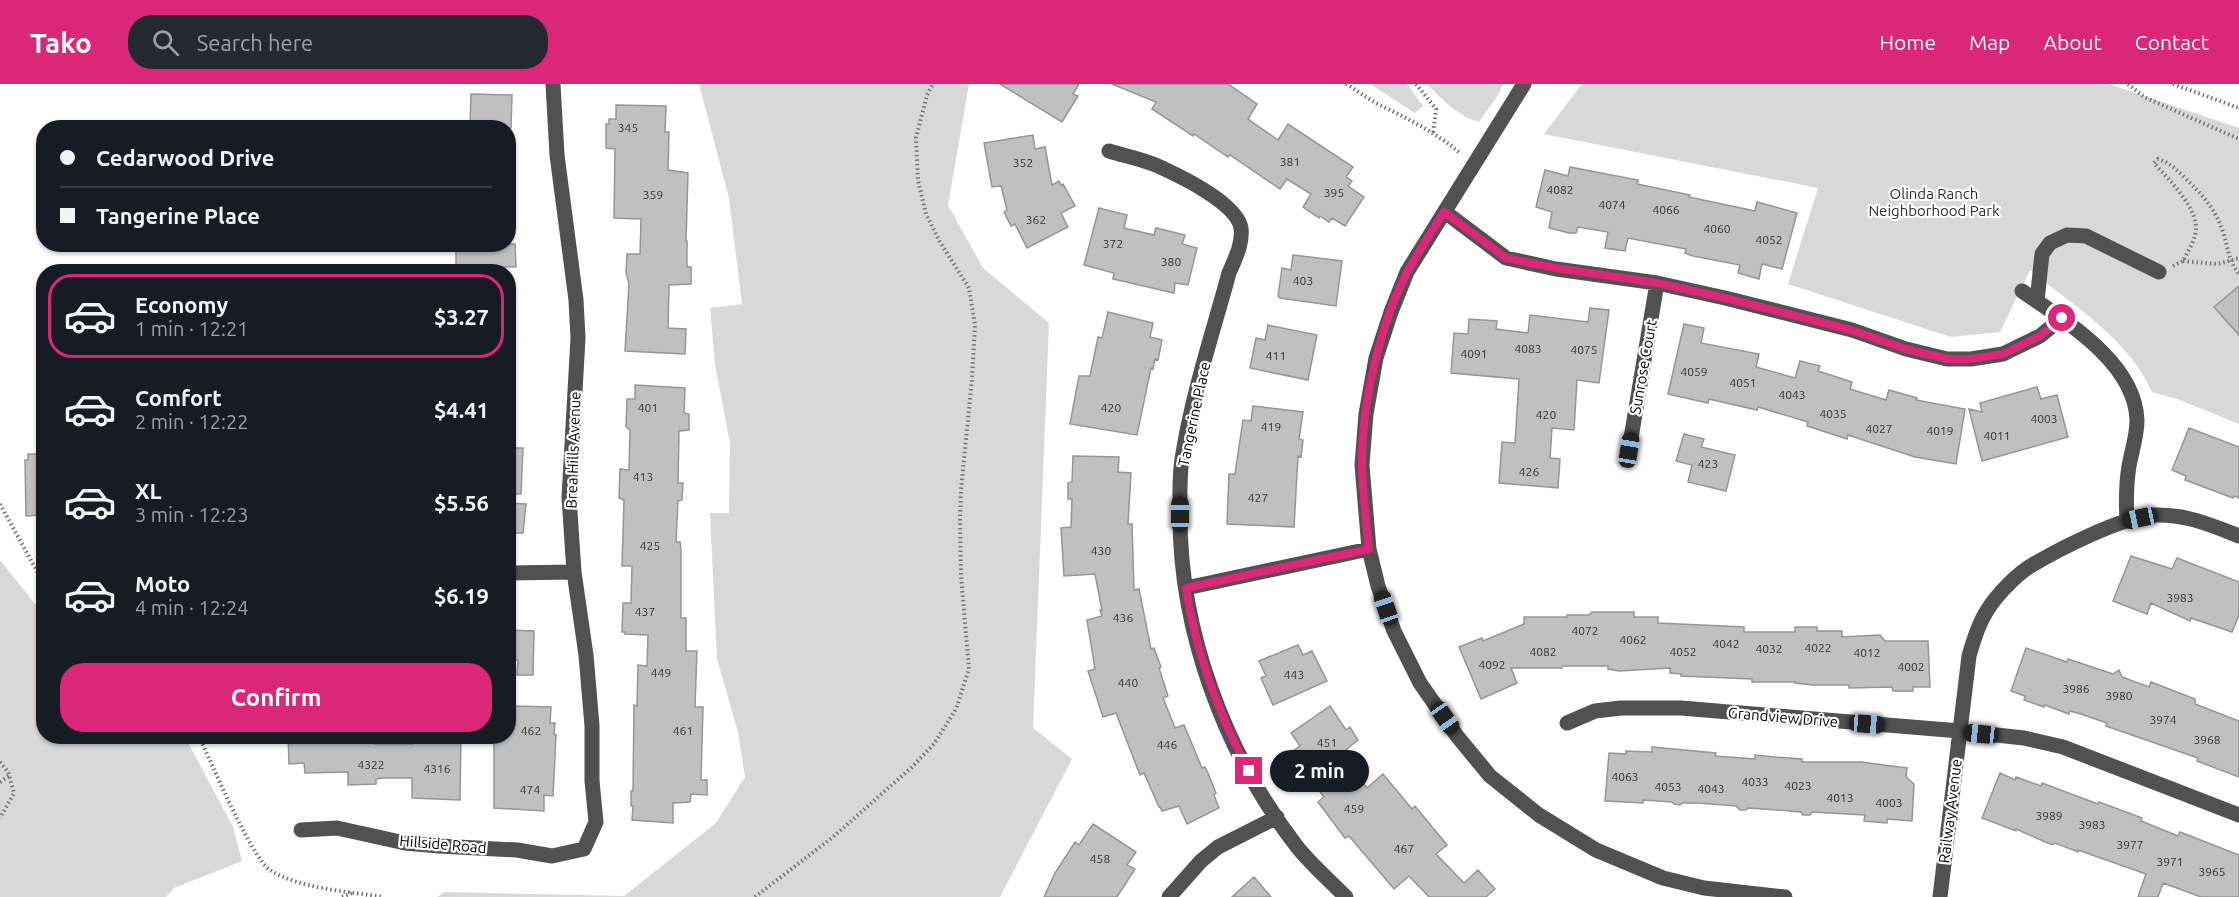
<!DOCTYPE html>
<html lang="en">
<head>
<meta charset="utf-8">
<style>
  body { margin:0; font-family:Ubuntu,sans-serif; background:#242831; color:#f1f3f6; height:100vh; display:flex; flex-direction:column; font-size:22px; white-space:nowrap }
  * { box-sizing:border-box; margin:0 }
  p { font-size:20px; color:#9ea1a6 }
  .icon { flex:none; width:33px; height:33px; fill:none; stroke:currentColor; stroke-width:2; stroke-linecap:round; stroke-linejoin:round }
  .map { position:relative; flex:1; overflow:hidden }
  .panel { position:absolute; left:36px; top:180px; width:480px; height:480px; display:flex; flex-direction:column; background:#171b24; border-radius:24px; box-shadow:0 2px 4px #0004 }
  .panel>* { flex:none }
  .top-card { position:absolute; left:36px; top:36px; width:480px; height:132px; border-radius:24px; box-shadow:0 2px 4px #0004; display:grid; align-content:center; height:132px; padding:0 24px; background:#171b24 }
  .end { position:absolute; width:27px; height:27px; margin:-14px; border:8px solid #db2777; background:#fff; box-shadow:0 0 0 3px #fff }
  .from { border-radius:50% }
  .bubble { position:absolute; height:42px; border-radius:21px; background:#171b24; box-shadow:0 2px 4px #0004; font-size:20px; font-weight:600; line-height:42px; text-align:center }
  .car { position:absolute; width:18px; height:36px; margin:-18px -9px; border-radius:8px; box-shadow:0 0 4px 2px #0007; background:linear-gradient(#222 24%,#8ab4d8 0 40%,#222 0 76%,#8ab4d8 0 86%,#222 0) }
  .top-card b { display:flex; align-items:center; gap:21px; height:57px; font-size:22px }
  .top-card b+b { border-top:2px solid #363941 }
  .top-card i { width:15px; height:15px; background:#f1f3f6 }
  ul { padding:10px 0 0; list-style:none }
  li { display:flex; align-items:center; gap:18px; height:84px; margin:0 12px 9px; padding:0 12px; border:3px solid transparent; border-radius:24px }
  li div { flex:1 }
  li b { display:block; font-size:22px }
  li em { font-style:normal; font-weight:600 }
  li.selected { border-color:#db2777 }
  li>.icon { width:54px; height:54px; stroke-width:1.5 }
  .action { display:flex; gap:12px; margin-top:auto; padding:12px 24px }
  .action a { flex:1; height:69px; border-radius:24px; background:#db2777; color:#fff; font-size:24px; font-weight:600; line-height:69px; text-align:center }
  header { display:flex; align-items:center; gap:36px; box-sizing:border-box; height:84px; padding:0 30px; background:#db2777; color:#fff }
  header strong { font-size:28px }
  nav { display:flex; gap:33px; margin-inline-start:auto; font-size:21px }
  .search { width:420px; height:54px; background:#242831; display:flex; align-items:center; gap:15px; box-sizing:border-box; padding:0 21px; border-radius:24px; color:#9ea1a6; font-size:22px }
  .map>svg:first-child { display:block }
  .green { fill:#d8d8d8 }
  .building { fill:#c0c0c0; stroke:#959595; stroke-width:1.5 }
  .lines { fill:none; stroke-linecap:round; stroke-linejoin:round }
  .path { stroke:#737373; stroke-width:4; stroke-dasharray:1.5 3; stroke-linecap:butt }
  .minor { stroke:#515151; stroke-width:15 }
  .route { stroke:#db2777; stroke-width:8 }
  .labels { text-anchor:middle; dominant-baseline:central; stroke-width:4.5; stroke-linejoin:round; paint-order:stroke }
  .number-label { font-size:12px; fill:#303030 }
  .park-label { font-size:15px; fill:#2f2f2f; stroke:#fff }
  .street-label { font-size:15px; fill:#000; stroke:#fff }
</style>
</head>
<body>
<header>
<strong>Tako</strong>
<div class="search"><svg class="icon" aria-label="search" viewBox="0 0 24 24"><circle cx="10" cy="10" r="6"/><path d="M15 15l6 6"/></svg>Search here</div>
<nav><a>Home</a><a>Map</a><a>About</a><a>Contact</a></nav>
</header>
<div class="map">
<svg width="2239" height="813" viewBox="0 0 2239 813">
  <rect width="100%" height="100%" fill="#fff"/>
  <!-- green -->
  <path class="green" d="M699 0H969L948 121 983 184 1049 239 1033 644 1072 675 1000 813H437L445 808 624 812 716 739 745 693 738 648 717 575 710 429H729L730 359 715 280 710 224 742 220 729 114Z
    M1370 0H1407L1423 22 1415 29Z
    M1427 0H1503L1498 11 1479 38C1456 31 1444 17 1427 0Z
    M1582 0H2109L2239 44V340L2180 316 2152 308C2129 255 2074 222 2030 186L2000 248 1951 253 1788 200 1818 104 1544 50Z
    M0 476 35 520 43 525 44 652 185 653 233 743 242 777 174 804 166 813H0Z"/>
  <!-- building -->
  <path class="building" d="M1000 0H1079L1073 10 1078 12 1062 38Z
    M1112 0H1228L1257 20 1248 35 1278 56 1288 40 1353 83 1346 93 1352 97 1348 102 1364 113 1345 142 1332 134 1329 138 1320 132 1319 134 1303 123 1311 110 1287 95 1280 105 1230 71 1228 73 1194 50 1193 52 1152 25 1156 18Z
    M471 10 512 11 511 44H470Z
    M616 21 666 22 665 48H669L668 86 688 89 686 157H687V183H691V200L669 201 668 244 686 245 685 270 625 267 629 200 626 188 627 170H640L641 135 614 134 615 65 606 64V40H609V35H616Z
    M1033 51 1035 65 1045 63 1052 101 1059 97 1061 101 1063 100 1075 122 1061 129 1068 143 1027 164 1015 140 1011 142 1004 128 1007 126 1001 102 992 103 984 59Z
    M1570 83 1638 96 1637 100 1690 111 1689 113 1755 127 1757 118 1797 129 1782 185 1762 180 1759 195 1738 189 1740 181 1693 172 1685 169 1686 165 1628 154 1625 167 1605 164 1608 148 1578 143 1576 149H1569L1549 144 1552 128 1536 123 1545 86 1568 92Z
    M1099 124 1127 131 1124 144 1154 151 1156 144 1185 151 1182 160 1197 164 1188 201 1175 199 1174 209 1113 195 1114 189 1084 181Z
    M468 160H515L516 183 456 182V163H468Z
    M1293 171 1342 177 1336 222 1280 214 1278 212 1282 184 1291 186Z
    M2239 202V251L2214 223Z
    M1590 224 1609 226 1599 299 1577 296 1574 346 1552 344 1550 374 1560 375 1558 404 1499 399 1502 358 1515 359 1519 295 1451 289 1454 249 1468 250 1469 235 1497 237 1496 245 1528 249 1530 231 1588 238Z
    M1108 228 1153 239 1150 253 1162 256 1158 276 1155 275 1153 285 1151 284 1137 351 1070 340 1079 292H1090L1098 253 1102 254Z
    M1684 240 1704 244 1701 259 1759 270 1756 283 1795 294 1800 277 1820 282 1818 287 1852 298 1850 305 1886 316 1889 306 1917 314 1916 316 1965 325 1956 380 1915 373 1848 351 1847 355 1807 342 1808 338 1758 323 1757 326 1709 315 1708 319 1668 310Z
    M1268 241 1317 251 1308 296 1250 284 1256 254 1265 256Z
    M635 301 685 304 684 329 689 330V346L679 347 678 399H683L682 416 678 417 676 458H680L681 465V534H686V567H697L695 623H703L701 696H707V711L691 710 690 718 673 719V739L632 736 633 722H631V707H633L634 621 637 622 638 581 647 582 648 551 625 550V548H622L623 519H631L632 482H622L624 416 619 414 620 385 629 386 630 346 626 343 627 315H635Z
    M2037 303 2041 315 2057 311 2068 353 1982 377 1969 325 1982 328 1980 319Z
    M1253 322 1303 328 1299 355 1303 356 1301 373 1298 372 1294 443 1227 440 1229 390H1235L1243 336 1251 337Z
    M2189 344 2239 363V414L2234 412 2233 414 2185 396 2186 392 2172 386Z
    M1684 350 1704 355 1701 363 1735 371 1726 407 1688 398 1692 381 1676 377Z
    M508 364H523L521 410H508Z
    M28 370H44V431L26 432 25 376H28Z
    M1073 372 1119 373 1118 388 1131 389 1128 440H1132L1134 506 1139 505 1151 565 1154 564 1161 583 1159 584 1168 612 1163 614 1175 644 1184 641 1202 684 1205 683 1208 689 1216 709 1214 711 1219 724 1187 740 1179 722 1162 727 1160 723H1159L1144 689 1140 691 1116 629 1103 633 1088 587 1095 585 1087 536 1102 532 1100 526H1102L1095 490 1064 492 1061 444 1071 443 1072 415H1068V399L1072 398Z
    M508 419 526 420 523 449H508Z
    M2131 472 2172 485 2177 474 2239 498V531L2232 548 2191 534 2190 537 2151 519 2147 530 2113 517Z
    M1592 528H1634V533H1658V539L1744 543V548H1795V543H1817V547H1842V553L1880 551 1885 557H1928L1930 603H1913V607H1893L1892 603 1849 604V601H1813L1795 599V598H1752V595L1681 592V590L1670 589V584L1619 587 1608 585V582H1562V584H1511L1517 599 1481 615 1459 563 1482 554 1483 557 1524 540V533H1567V531H1589Z
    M508 546 534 547 533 591H517L518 576H508Z
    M1298 561 1303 571 1312 567 1327 597 1273 621 1261 594 1266 592 1259 577Z
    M2026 564 2067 578 2068 575 2113 590 2119 586 2122 593 2149 603 2151 598 2195 615V620L2239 637V693L2197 677 2198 674 2106 642 2107 639 2081 630 2070 627 2069 630 2045 621 2044 623 2024 616 2025 612 2011 607Z
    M514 622 551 623 550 639H555L554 650 556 651 553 712 544 711V727L494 724V652H508V642H513Z
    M1330 622 1346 646 1350 643 1358 656 1341 670 1367 704 1383 690 1412 725 1415 722 1447 761 1436 770 1464 799 1478 786 1495 805 1486 813H1429L1409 792 1394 805 1349 752 1345 754 1318 718 1324 713 1290 669 1300 662 1291 649Z
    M288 652H374V660H413V652H461L460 716 412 714V694H383L376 695V700L348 701V688L305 689 304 679 289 680Z
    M1652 663 1716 669 1715 672 1755 675V671L1775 673 1802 675V678H1861L1907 684 1906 693 1914 700 1912 737 1887 735V739L1864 737 1865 731 1812 728 1810 731H1803L1801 728 1777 726 1748 724 1746 726H1740L1736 722 1698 719H1683L1680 721 1674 720 1672 718 1643 716V719L1605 717 1609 669 1626 670V667L1652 668Z
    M2000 689 2015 696 2016 693 2041 702 2042 699 2098 720 2099 718 2142 734 2141 737 2178 752 2180 748 2239 771V813H2201L2163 799 2158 813H2138L2146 790 2078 766V768L2055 759 2052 761 2016 745V747L1982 734Z
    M1093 740 1136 768 1127 781 1135 785 1117 813H1044L1055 789 1075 758 1079 761Z
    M1254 793 1271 813H1232Z"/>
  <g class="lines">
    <!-- path -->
    <path class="path" d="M1346 0C1358 7 1369 16 1382 22 1410 36 1437 49 1461 70
      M1416 0 1436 25 1433 50
      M2128 0 2144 13 2239 55
      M2173 0 2239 24
      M2183 177 2218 180 2239 174
      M2173 182 2183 177C2187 169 2193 160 2195 151 2202 127 2169 96 2154 79L2158 75C2170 79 2176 85 2185 94 2203 111 2217 127 2224 151 2229 168 2228 175 2239 190
      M0 420 44 500
      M199 652C211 678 251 773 270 786 299 805 348 807 382 813
      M0 678 8 688 14 709 0 734
      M0 698 9 692
      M342 813 352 809
      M755 813 833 753 912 683 934 660 956 625 969 585 961 492 960 436 961 406 972 295 975 241 969 204 940 158 926 130 918 96 916 54 927 11 933 0"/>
    <!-- minor -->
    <path class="minor" d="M1524 0 1407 188 1391 228 1376 274 1366 330 1362 381 1369 465 1378 502 1394 547 1420 599 1457 652 1490 692 1539 731 1596 766 1663 794 1704 804 1785 813
      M1109 67C1125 72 1142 75 1158 82 1180 92 1237 119 1241 144 1243 160 1235 175 1229 189 1213 248 1193 308 1183 369 1179 388 1180 408 1180 428 1179 547 1225 670 1298 764 1312 781 1330 797 1346 813
      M1445 128 1506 174 1556 185 1657 199 1725 214 1852 246 1906 265 1947 275H1971L2003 270 2040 252 2062 234
      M2022 207C2065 237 2135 278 2137 336 2137 352 2132 366 2129 382 2126 400 2126 418 2127 437
      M2037 217 2042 170 2050 159 2067 151 2086 152 2159 188
      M1629 366 1657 199
      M508 489 574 488
      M1186 504 1369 465
      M1567 639 1595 627 1621 624H1681L1960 647 2024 654 2063 663 2239 731
      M301 746 337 744 405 759 439 762 517 766 552 772 584 765 596 738 592 697V642L586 571 574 488 569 413 578 254 576 216 557 71 553 0
      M1169 813 1201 777 1218 763 1277 733
      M1940 813 1969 572C1975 551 1981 532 1996 514 2004 504 2018 490 2029 483 2057 466 2123 432 2155 431 2186 430 2211 441 2239 452"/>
  </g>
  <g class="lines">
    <!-- route -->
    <path class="route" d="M1249 687C1218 629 1196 569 1186 504L1369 465C1366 438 1363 410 1362 383 1361 323 1380 239 1408 187 1419 167 1432 147 1444 128L1506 174 1556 184 1657 199 1725 214 1851 246 1906 265 1947 275H1971L2003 270 2040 252 2062 234"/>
  </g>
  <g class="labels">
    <!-- number labels -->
    <g class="number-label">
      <text x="628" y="43">345</text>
      <text x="1290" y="77">381</text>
      <text x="1023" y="78">352</text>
      <text x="1560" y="105">4082</text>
      <text x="1334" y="108">395</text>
      <text x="653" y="110">359</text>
      <text x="1612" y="120">4074</text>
      <text x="1666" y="125">4066</text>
      <text x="1036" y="135">362</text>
      <text x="1717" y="144">4060</text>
      <text x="1769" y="155">4052</text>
      <text x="1113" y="159">372</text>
      <text x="1171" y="177">380</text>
      <text x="1303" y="196">403</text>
      <text x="1528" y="264">4083</text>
      <text x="1584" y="265">4075</text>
      <text x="1474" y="269">4091</text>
      <text x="1276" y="271">411</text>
      <text x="1694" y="287">4059</text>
      <text x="1743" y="298">4051</text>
      <text x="1792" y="310">4043</text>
      <text x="648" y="323">401</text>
      <text x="1111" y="323">420</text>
      <text x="1833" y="329">4035</text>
      <text x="1546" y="330">420</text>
      <text x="2044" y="334">4003</text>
      <text x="1271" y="342">419</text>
      <text x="1879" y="344">4027</text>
      <text x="1940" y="346">4019</text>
      <text x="1997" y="351">4011</text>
      <text x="1708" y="379">423</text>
      <text x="1529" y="387">426</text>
      <text x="643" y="392">413</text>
      <text x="1258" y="413">427</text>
      <text x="650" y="461">425</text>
      <text x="1101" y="466">430</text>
      <text x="2180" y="513">3983</text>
      <text x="645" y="527">437</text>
      <text x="1123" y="533">436</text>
      <text x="1585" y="546">4072</text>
      <text x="1633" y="555">4062</text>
      <text x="1726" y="559">4042</text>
      <text x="1818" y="563">4022</text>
      <text x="1769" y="564">4032</text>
      <text x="1543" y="567">4082</text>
      <text x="1683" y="567">4052</text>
      <text x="1867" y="568">4012</text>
      <text x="1492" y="580">4092</text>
      <text x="1911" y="582">4002</text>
      <text x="661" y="588">449</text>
      <text x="1294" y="590">443</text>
      <text x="1128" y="598">440</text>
      <text x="2076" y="604">3986</text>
      <text x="2119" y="611">3980</text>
      <text x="2163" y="635">3974</text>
      <text x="531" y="646">462</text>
      <text x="683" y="646">461</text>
      <text x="2207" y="655">3968</text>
      <text x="1327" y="658">451</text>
      <text x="1167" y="660">446</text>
      <text x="371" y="680">4322</text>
      <text x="437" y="684">4316</text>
      <text x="1625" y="692">4063</text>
      <text x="1755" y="697">4033</text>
      <text x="1798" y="701">4023</text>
      <text x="1668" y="702">4053</text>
      <text x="1711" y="704">4043</text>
      <text x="530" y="705">474</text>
      <text x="1840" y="713">4013</text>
      <text x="1889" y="718">4003</text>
      <text x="1354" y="724">459</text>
      <text x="2049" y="731">3989</text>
      <text x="2092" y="740">3983</text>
      <text x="2130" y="760">3977</text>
      <text x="1404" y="764">467</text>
      <text x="1100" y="774">458</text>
      <text x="2170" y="777">3971</text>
      <text x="2212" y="787">3965</text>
    </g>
    <!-- park labels -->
    <g class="park-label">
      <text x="1934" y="109">Olinda Ranch<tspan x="1934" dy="17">Neighborhood Park</tspan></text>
    </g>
    <!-- street labels -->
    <g class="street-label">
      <text transform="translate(1643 283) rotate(-80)">Sunrose Court</text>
      <text transform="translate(1194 330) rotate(-78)">Tangerine Place</text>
      <text transform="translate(573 366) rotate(-88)">Brea Hills Avenue</text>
      <text transform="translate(1783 633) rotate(5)">Grandview Drive</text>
      <text transform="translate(1950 727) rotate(-83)">Railway Avenue</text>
      <text transform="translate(443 760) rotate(5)">Hillside Road</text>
    </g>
  </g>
</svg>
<i class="end from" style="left:2062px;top:234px"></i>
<i class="end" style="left:1249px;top:687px"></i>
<div class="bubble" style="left:1270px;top:666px;width:99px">2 min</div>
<i class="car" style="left:1629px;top:366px;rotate:9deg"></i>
<i class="car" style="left:1180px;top:430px;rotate:0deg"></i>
<i class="car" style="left:2140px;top:434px;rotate:258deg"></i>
<i class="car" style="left:1386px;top:524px;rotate:341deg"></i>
<i class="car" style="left:1445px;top:634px;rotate:145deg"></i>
<i class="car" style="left:1867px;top:640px;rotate:94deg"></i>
<i class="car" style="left:1981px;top:650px;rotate:276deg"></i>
<div class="top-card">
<b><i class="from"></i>Cedarwood Drive</b>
<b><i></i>Tangerine Place</b>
</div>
<section class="panel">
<ul>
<li class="selected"><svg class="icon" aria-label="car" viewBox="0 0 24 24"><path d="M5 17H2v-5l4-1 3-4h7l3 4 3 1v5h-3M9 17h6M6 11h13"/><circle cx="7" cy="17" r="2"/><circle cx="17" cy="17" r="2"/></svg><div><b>Economy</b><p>1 min · 12:21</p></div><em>$3.27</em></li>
<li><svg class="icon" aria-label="car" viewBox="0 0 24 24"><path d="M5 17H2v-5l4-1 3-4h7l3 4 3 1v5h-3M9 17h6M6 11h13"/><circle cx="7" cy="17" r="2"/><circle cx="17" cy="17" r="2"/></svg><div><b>Comfort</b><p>2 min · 12:22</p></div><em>$4.41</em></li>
<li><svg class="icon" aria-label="car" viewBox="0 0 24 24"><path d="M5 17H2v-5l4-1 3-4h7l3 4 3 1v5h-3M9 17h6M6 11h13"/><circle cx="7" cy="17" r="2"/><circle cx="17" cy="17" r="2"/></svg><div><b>XL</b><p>3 min · 12:23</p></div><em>$5.56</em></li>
<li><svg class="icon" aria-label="car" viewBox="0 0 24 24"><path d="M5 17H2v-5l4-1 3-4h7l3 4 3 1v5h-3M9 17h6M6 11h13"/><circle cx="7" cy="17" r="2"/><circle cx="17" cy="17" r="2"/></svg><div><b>Moto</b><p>4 min · 12:24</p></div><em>$6.19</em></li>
</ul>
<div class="action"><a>Confirm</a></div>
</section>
</div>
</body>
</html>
